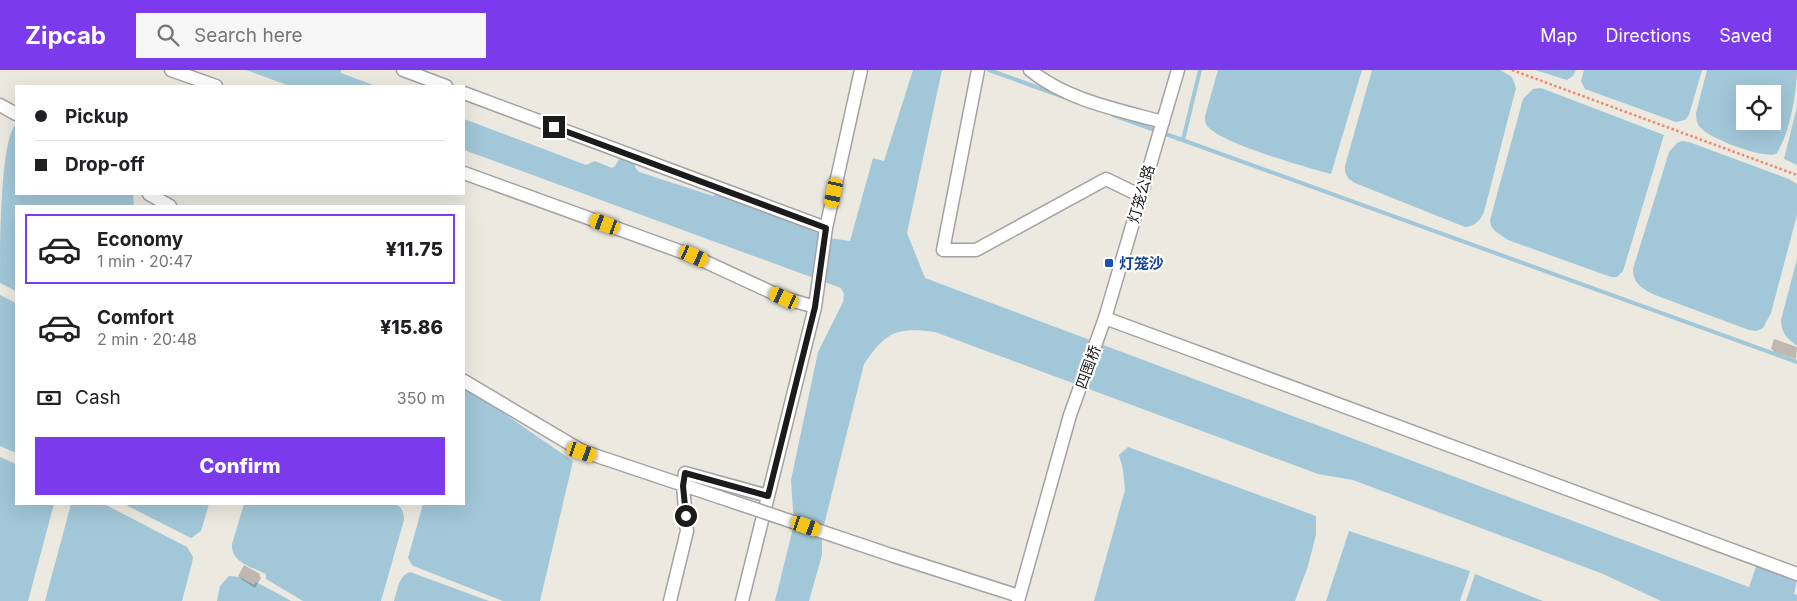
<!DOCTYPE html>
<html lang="en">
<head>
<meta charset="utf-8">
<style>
  body { margin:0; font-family:Inter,"Noto Sans SC",sans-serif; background:#f6f6f6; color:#202124; height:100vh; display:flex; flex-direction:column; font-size:19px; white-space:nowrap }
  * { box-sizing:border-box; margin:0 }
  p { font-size:16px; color:#757577 }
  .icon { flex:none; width:28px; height:28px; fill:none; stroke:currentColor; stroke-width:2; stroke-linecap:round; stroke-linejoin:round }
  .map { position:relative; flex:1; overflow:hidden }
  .drawer { position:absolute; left:15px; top:135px; width:450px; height:300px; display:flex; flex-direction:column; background:#fff; border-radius:0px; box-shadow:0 5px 20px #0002 }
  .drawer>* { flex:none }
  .hud { position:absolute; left:15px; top:15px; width:450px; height:110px; border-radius:0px; box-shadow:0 5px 20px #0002; display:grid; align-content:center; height:110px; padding:0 20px; background:#fff }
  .controls { position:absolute; left:1736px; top:15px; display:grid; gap:10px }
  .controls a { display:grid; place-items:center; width:45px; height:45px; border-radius:0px; background:#fff; box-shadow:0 5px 20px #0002; font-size:25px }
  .end { position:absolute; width:22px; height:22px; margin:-11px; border:6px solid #1b1b1b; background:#fff; box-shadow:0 0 0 2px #fff }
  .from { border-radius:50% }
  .car { position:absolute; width:15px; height:30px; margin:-15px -8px; border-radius:6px; box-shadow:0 0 4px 1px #0007; background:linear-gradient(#f5c518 24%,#345 0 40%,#f5c518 0 76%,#345 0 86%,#f5c518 0) }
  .hud b { display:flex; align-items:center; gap:18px; height:48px; font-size:19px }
  .hud b+b { border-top:1px solid #e0e0e0 }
  .hud i { width:12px; height:12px; background:#202124 }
  ul { padding:9px 0 0; list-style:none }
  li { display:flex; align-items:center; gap:15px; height:70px; margin:0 10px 8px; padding:0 10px; border:2px solid transparent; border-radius:0px }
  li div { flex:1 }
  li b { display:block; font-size:19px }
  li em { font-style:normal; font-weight:800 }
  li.current { border-color:#7c3aed }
  li>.icon { width:45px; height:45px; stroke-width:1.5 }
  .pay { display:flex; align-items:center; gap:12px; height:55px; padding:0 20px; font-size:19px }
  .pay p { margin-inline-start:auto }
  .action { display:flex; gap:10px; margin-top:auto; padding:10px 20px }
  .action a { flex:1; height:58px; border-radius:0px; background:#7c3aed; color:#fff; font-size:20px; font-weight:800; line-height:58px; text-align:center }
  header { display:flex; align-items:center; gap:30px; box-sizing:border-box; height:70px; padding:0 25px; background:#7c3aed; color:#fff }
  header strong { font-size:24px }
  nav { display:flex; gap:28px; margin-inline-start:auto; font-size:18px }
  .search { width:350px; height:45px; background:#f6f6f6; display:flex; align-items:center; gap:12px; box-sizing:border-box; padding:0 18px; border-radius:0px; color:#757577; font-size:19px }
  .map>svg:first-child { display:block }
  .water { fill:#a2c7d8; fill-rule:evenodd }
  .shadow { fill:#0003 }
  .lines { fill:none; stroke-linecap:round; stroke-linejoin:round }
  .stream { stroke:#a2c7d8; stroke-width:4 }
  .building { fill:#c0b8b0 }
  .minor-casing { stroke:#a2a2a2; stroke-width:15 }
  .path { stroke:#f3856b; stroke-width:2.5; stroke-dasharray:2.5 2.5; stroke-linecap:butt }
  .minor { stroke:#fff; stroke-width:12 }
  .minor-bridge-casing { stroke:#a2a2a2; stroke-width:15; stroke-linecap:butt }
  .minor-bridge { stroke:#fff; stroke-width:12 }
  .route { stroke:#1b1b1b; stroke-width:6 }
  .transit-dot { fill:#1a4fb4; stroke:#fff; stroke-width:2 }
  .labels { text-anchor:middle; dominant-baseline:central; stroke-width:4.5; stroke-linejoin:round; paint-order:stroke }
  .street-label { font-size:15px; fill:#1b1b1b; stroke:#fff }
  .transit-label { font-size:15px; font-weight:bold; fill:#164399; stroke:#fff; text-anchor:start }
</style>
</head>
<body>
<header>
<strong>Zipcab</strong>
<div class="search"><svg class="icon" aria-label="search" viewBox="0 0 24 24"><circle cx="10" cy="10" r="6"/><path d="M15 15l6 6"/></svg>Search here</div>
<nav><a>Map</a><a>Directions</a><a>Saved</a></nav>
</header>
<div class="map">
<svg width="1797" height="531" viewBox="0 0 1797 531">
  <rect width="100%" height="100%" fill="#ece9e0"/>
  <!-- water -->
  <path class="water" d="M246 0H341V3L376 16H290Z
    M913 0H942L907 163 925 208 1749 517 1757 494 1797 509 1794 524 1797 525V531H1661L1603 504 1353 410 1318 404 935 262C896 257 886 262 864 294L822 463V485L809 531H775L794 454 791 410 818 282 843 232 844 224 841 218 464 80V49L586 95 595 91 612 98 615 96 624 81 636 89 635 97 639 102 713 126 719 122 829 168 850 171 873 88 884 91Z
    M1218 0H1362L1331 104C1309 98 1214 72 1206 54 1205 52 1205 48 1205 46Z
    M1372 0H1500L1512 7 1516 18 1484 142C1480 151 1475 156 1465 157L1355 113C1348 109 1344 105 1345 96Z
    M1535 0H1576L1573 6 1567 10Z
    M1584 0H1702L1689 45 1685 50 1676 52 1585 19 1581 11Z
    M1707 0H1797C1797 22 1789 67 1776 84 1764 89 1712 69 1703 60 1697 55 1696 50 1696 43ZM1745 24H1772V51H1745Z
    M1541 18 1664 65 1623 201 1617 207H1611L1508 170 1495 161 1491 156 1490 150 1523 29 1533 19Z
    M1797 37V95L1784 89Z
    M15 55 16 124H133L134 136H16V221L0 213C0 181 0 74 15 55Z
    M1682 71 1689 72 1789 109 1797 114V145L1771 243 1763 258 1757 261 1749 260 1655 225C1643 219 1633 214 1633 199L1669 82 1677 73Z
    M1797 189V276C1787 268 1781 263 1781 250Z
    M0 225 16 233V383L0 376Z
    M464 318 473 322 573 391 540 531H503L416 497 412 495 408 488 423 434H464Z
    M1128 377 1316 446V465L1308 496 1295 531H1094L1125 420 1123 400 1119 385Z
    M0 387 16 394V434H54L28 531H0Z
    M71 434H104L187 477 193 487 192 493 182 531H45Z
    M124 434H209L201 461 191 468Z
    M244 434H396C402 438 404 442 404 450L381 531H303L266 509V504C252 497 231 493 232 474Z
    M1349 461 1470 501 1460 531H1326Z
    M410 502 489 531H394C397 521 399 505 410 502Z
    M1475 504 1543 531H1466Z
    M229 506C251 506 272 521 291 531H217L220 516Z"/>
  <!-- shadow -->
  <path class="shadow" d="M1775 270 1797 278 1796 289 1774 282 1772 278Z
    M259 505 261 508 255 518 241 509 239 506Z"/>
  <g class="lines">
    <!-- stream -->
    <path class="stream" d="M989 0 1061 26
      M1113 45 1797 292
      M1183 70 1200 0"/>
  </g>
  <!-- building -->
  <path class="building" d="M1774 269 1797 277 1794 287 1771 279Z
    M244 495 260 504 254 515 238 506Z"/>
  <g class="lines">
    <!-- minor casing -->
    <g class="minor-casing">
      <path id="minor" d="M171 0 216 16
        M403 0 446 16
        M978 0 943 180H976L1106 109 1141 126
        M1030 0C1066 30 1119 40 1163 52
        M464 23 826 158
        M0 35 16 44
        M464 103 693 186 784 228 815 237
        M149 124 170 136
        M1105 248 1797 504
        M464 311 582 381 719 427
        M894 486 1019 526
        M670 531 687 461 683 416 685 403 768 426
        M742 531 815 237 826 158 861 0
        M1018 531 1070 345 1105 248 1178 0"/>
    </g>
    <!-- path -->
    <path class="path" d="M1512 0 1797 105"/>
    <!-- minor -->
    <use href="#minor" class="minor"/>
    <!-- minor-bridge casing -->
    <g class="minor-bridge-casing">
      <path id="minor-bridge" d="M719 427 894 486"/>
    </g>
    <!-- minor-bridge -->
    <use href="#minor-bridge" class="minor-bridge"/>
  </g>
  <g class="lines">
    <!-- route -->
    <path class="route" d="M554 57 826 158 815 237 768 426 685 403 683 416 686 446"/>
  </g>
  <!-- markers -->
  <rect class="transit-dot" x="1104" y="188" width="10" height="10" rx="2.5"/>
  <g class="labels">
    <!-- street labels -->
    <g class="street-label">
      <text transform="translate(1141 124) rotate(-74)">灯笼公路</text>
      <text transform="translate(1088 297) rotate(-70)">四围桥</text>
    </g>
    <!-- transit labels -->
    <g class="transit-label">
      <text x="1119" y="193">灯笼沙</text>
    </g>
  </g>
</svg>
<div class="controls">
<a><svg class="icon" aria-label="locate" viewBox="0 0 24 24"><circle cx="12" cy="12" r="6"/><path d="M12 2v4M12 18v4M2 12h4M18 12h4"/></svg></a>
</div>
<i class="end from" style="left:686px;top:446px"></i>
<i class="end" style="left:554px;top:57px"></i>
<i class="car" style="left:834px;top:123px;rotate:192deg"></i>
<i class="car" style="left:605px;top:154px;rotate:290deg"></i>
<i class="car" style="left:694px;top:186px;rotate:114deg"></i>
<i class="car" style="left:784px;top:228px;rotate:295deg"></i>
<i class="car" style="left:582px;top:382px;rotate:109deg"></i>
<i class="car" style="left:806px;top:456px;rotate:109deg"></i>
<div class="hud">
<b><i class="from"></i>Pickup</b>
<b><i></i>Drop-off</b>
</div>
<section class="drawer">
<ul>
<li class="current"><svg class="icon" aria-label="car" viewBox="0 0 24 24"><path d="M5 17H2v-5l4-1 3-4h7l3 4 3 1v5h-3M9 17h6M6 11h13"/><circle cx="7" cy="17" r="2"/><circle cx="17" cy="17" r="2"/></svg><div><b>Economy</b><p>1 min · 20:47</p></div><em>¥11.75</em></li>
<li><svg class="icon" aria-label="car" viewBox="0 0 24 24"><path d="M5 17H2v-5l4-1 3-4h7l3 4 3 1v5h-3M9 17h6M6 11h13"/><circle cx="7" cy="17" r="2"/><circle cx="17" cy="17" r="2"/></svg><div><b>Comfort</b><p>2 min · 20:48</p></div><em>¥15.86</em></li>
</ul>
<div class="pay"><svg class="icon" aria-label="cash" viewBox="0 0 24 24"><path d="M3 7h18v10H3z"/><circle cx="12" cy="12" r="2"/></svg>Cash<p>350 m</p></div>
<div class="action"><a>Confirm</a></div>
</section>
</div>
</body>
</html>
